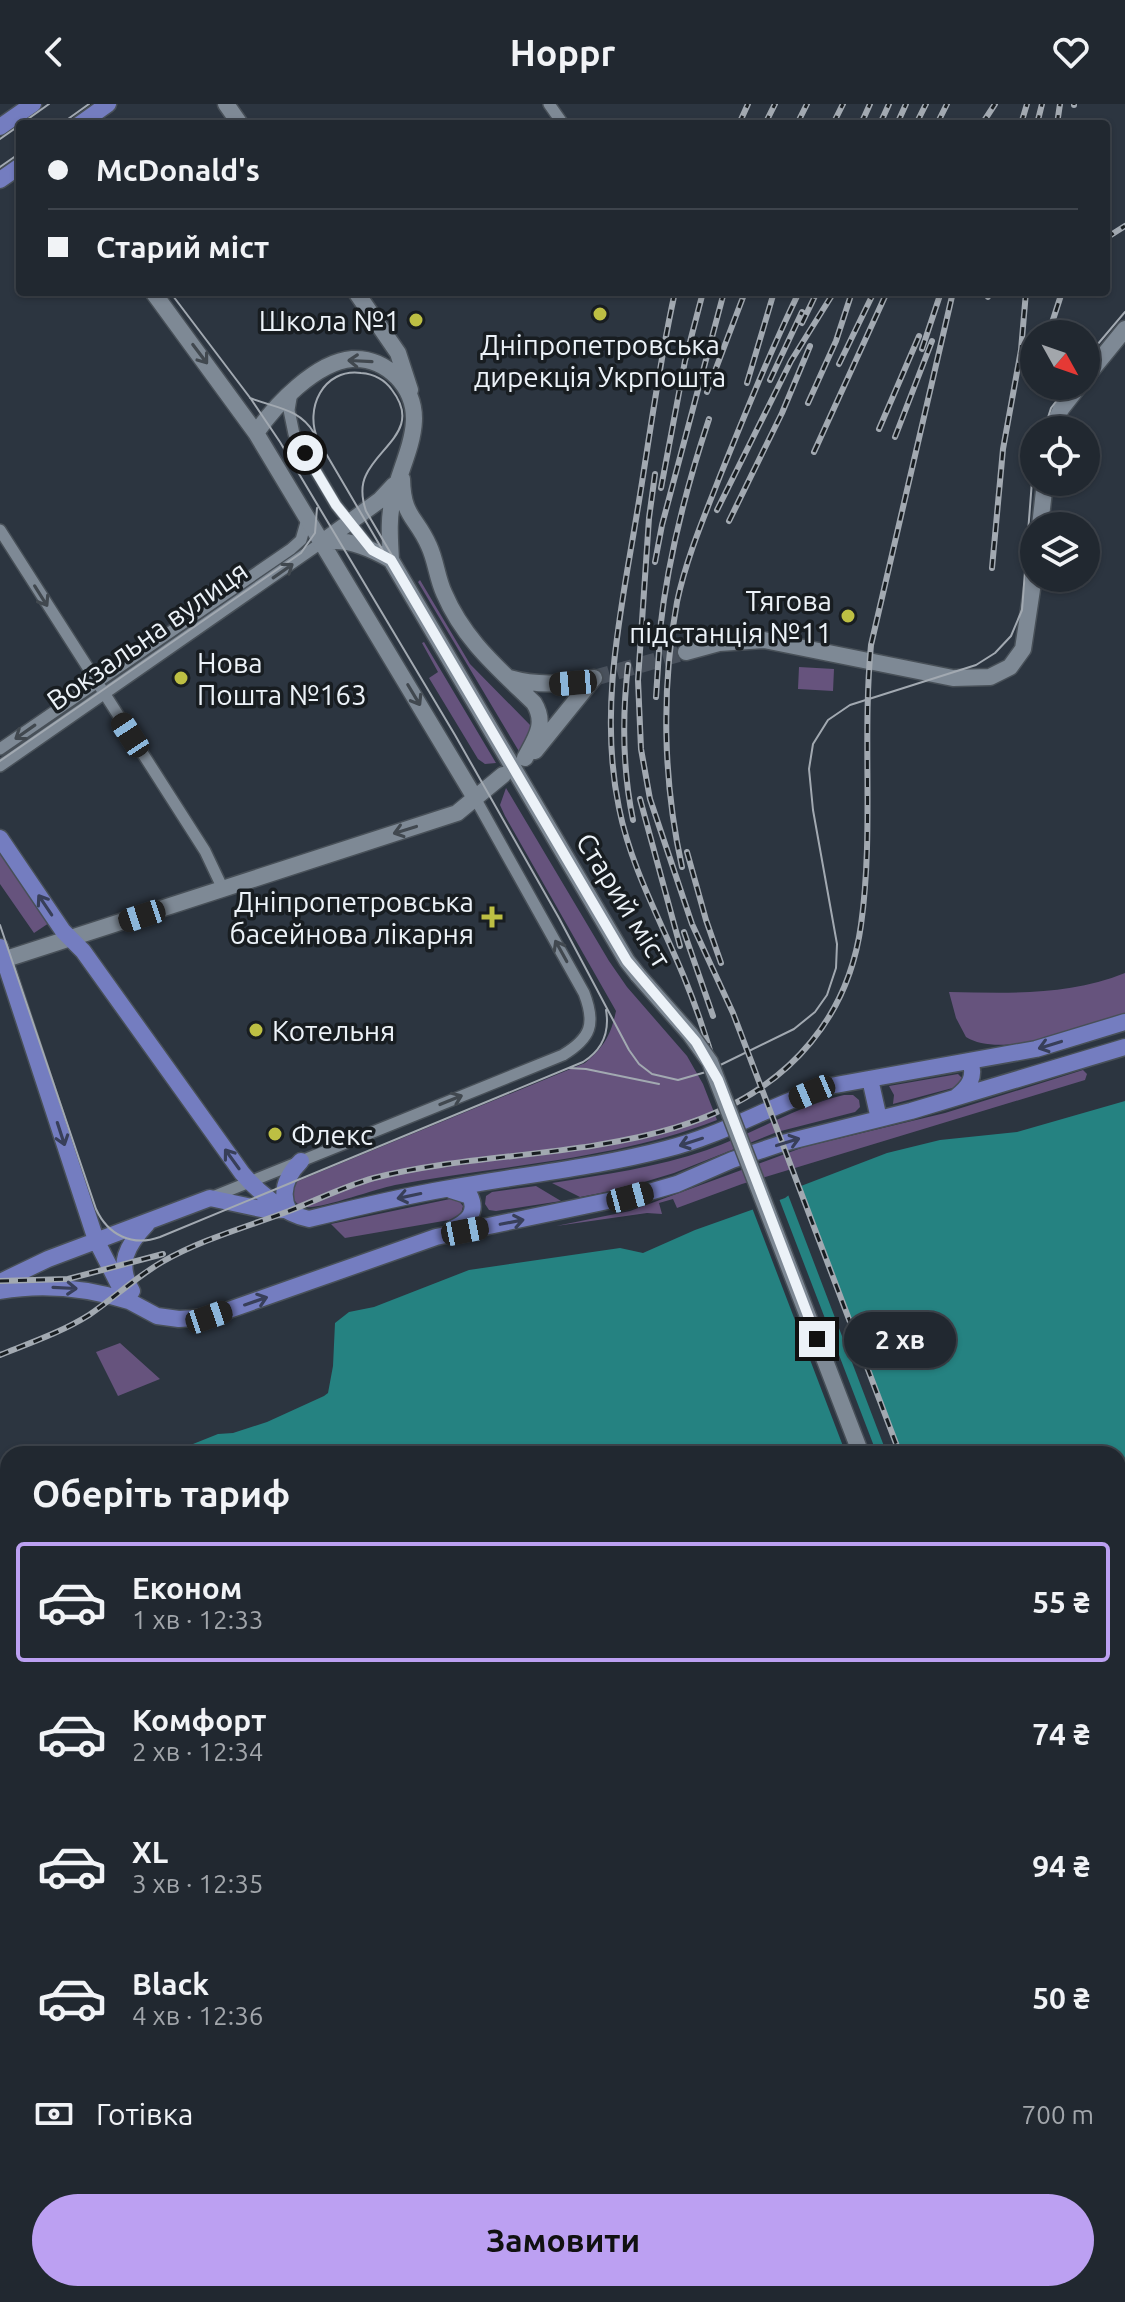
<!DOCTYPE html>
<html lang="uk">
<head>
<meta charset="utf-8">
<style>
  body { margin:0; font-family:Ubuntu,sans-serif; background:#2d343c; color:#f1f3f6; height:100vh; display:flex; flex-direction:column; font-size:30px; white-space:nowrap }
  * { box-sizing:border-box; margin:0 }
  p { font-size:26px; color:#a2a6ab }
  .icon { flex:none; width:44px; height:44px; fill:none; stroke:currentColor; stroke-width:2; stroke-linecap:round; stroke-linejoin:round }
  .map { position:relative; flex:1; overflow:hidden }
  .drawer { position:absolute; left:0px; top:1342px; width:1126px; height:856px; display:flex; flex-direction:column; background:#212830; border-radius:24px 24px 0 0; box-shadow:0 2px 6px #0004,0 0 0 2px #3e444c }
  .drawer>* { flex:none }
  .banner { position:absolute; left:16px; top:16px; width:1094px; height:176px; border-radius:8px; box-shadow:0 2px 6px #0004,0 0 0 2px #3e444c; display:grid; align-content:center; height:176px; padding:0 32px; background:#212830 }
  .needle { width:52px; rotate:130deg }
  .controls { position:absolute; left:1020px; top:216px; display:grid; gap:16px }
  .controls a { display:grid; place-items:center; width:80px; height:80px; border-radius:50%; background:#212830; box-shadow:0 2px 6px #0004,0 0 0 2px #3e444c; font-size:40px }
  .end { position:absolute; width:36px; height:36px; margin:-18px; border:10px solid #ecf2f8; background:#111; box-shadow:0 0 0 4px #111 }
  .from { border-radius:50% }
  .bubble { position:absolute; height:56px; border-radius:28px; background:#212830; box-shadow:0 2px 6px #0004,0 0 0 2px #3e444c; font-size:26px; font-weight:700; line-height:56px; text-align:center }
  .car { position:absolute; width:24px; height:48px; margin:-24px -12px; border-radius:10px; box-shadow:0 0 6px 2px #0007; background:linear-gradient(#222 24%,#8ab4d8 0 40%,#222 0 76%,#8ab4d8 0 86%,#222 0) }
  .banner b { display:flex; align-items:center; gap:28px; height:76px; font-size:30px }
  .banner b+b { border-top:2px solid #3e444c }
  .banner i { width:20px; height:20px; background:#f1f3f6 }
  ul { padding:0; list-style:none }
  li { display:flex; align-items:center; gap:24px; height:120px; margin:0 16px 12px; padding:0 16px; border:4px solid transparent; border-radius:8px }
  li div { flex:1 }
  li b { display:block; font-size:30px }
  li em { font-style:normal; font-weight:700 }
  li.current { border-color:#bca0f2 }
  li>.icon { width:72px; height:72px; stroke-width:1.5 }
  h2 { padding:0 32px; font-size:36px; line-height:96px }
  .pay { display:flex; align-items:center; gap:20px; height:88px; padding:0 32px; font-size:30px }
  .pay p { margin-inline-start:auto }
  .button { display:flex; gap:16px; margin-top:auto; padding:16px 32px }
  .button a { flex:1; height:92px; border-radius:48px; background:#bca0f2; color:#111; font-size:32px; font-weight:700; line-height:92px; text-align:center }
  header { display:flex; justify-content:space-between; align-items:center; height:104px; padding:0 32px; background:#212830; font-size:36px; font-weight:700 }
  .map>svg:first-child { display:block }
  .green { fill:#66537d }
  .water { fill:#258281 }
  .pier { fill:#2c3540 }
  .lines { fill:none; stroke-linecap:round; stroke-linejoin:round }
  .secondary-tunnel { stroke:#49515c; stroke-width:16; stroke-dasharray:16 8; stroke-linecap:butt }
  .street-casing { stroke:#485058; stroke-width:14 }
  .secondary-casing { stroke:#485058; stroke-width:19 }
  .primary-casing { stroke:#485058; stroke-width:19 }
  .street { stroke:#7e8995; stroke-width:11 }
  .secondary { stroke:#7e8995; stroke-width:16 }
  .primary { stroke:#747dc0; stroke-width:16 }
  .tram { stroke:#a2a9b1; stroke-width:2 }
  .rail-casing { stroke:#a2a9b1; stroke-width:6 }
  .rail { stroke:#181d21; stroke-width:3; stroke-dasharray:9; stroke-linecap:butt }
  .secondary-bridge-casing { stroke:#485058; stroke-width:19; stroke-linecap:butt }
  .secondary-bridge { stroke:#7e8995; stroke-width:16 }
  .oneway { stroke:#41484f }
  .oneway2 { stroke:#383f59 }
  .route { stroke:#ecf2f8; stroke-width:10 }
  .poi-dot { fill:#bdbf43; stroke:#181d21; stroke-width:3 }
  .labels { text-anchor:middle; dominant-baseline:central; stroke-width:7; stroke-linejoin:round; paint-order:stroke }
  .poi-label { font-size:28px; fill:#ecf2f8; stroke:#181d21; text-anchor:end }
  .street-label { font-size:28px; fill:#ecf2f8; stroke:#181d21 }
</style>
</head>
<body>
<header><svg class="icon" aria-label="back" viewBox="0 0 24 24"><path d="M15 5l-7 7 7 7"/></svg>Hoppr<svg class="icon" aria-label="heart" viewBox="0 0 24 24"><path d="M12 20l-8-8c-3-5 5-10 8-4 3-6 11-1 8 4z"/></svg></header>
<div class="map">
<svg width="1125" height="2198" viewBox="0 0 1125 2198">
  <rect width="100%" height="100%" fill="#2c3540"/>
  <!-- green -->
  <path class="green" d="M420 476 470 560 531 622 533 630 520 649 418 478Z
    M424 538 496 659 485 660 478 655 429 574 438 568 422 539Z
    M799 563 834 565 833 587 798 585Z
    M506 684 609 857 627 883 687 952 703 980 717 1016C615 1056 502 1061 395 1081 375 1085 321 1105 306 1103 293 1101 292 1092 291 1080L585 959C604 943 611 931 616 907L505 712 500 701Z
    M0 747 49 819 34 829 0 780Z
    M1125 869V909C1085 922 1003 956 966 933L956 914 949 888C1010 889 1068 892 1125 869Z
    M1083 966 1087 970 1085 976 742 1080 677 1104 673 1095 659 1099 662 1110 647 1109 556 1122 630 1107 804 1043 945 1009Z
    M958 970 964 976 960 982 893 1000 894 991 889 982Z
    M844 991H853L859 996 860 1003 855 1008 777 1028 674 1069 621 1085 580 1093 552 1079C603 1071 658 1063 707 1046 754 1030 796 1002 844 991Z
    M536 1082 561 1097 496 1107 489 1106 485 1100 486 1092 492 1088Z
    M450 1095 458 1096 463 1102 461 1110 455 1115 345 1134 331 1120Z
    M120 1239 160 1275 118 1292 96 1248Z"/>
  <!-- water -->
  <path class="water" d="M1125 997V2198H0V1414L8 1411V2190H1118V1350H168L218 1330 233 1329 267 1318 324 1292 328 1289 333 1262 335 1219 349 1208 374 1203 469 1166 620 1144 643 1149 695 1126 785 1094 801 1082 887 1049 940 1036 1017 1028Z"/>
  <!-- pier -->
  <path class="pier" d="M798 1079 902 1350H887L787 1088Z
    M778 1092 877 1350H846L751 1101Z"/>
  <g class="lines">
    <!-- secondary-tunnel -->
    <path class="secondary-tunnel" d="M594 574 686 548"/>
    <!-- street casing -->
    <g class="street-casing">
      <path id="street" d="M549 0 563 20
        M292 288 289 306 294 330 336 401 372 446
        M0 426 205 747 223 785
        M0 645 291 445 301 436 307 415
        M0 662 321 439
        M210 1094 563 951C591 934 596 920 584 889L475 694"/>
    </g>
    <!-- secondary casing -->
    <g class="secondary-casing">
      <path id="secondary" d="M226 0 240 20
        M153 188 256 329 475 694
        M356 188 398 249 410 286
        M1086 273 1125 225
        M1052 326 1061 305 1079 282
        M256 329C275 301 316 258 352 255 369 254 385 261 397 273 433 311 402 353 393 395 388 415 390 436 391 456L627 857 638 871
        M402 375C403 414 416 412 429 442 436 457 437 474 444 489 464 536 498 564 534 599 547 620 535 635 525 654
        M1040 422 1045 378
        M321 439 380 396 394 381
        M321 439C344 432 372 445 391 456
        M686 548 719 539 764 536 953 574 990 573 1010 563 1023 545 1034 472
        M509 574C537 582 564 581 593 574
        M535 647 594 574
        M0 857 457 709 503 671
        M1118 2018 1125 2036"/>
    </g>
    <!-- primary casing -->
    <g class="primary-casing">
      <path id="primary" d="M80 20 108 0
        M0 23 33 0
        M0 76 20 62
        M0 734 63 827 83 847 242 1069C258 1088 284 1110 309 1115 354 1104 399 1093 445 1085 519 1071 594 1064 666 1045 724 1031 774 999 830 982L1036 945 1125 918
        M0 843 96 1136 122 1187 129 1197 157 1212 179 1215 209 1213 436 1133 646 1089 677 1080 732 1056 783 1039 911 1007 1125 943
        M870 975 879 1015
        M956 993C969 983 976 973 970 957
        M451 1086 470 1092C478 1109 467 1118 452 1125
        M289 1107C279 1088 287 1071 301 1057
        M0 1178 48 1155 210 1094 261 1105 284 1106
        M0 1187C44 1179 87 1184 129 1197
        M132 1187C116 1160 127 1141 147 1120"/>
    </g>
    <!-- street -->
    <use href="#street" class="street"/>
    <!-- secondary -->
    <use href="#secondary" class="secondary"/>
    <!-- primary -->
    <use href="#primary" class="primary"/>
    <!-- tram -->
    <path class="tram" d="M21 20 49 0
      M61 20 89 0
      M0 35 20 21
      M0 63 20 49
      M170 188 251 295 280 338 455 631 559 814 629 946 639 960 652 970 678 976 706 968 794 925 815 908 827 891 836 864 837 840 813 706 809 665 813 640 828 616 850 601 976 561 995 549 1011 532 1022 506 1034 351
      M1086 254 1125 208
      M250 294C275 304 299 304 314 329
      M1044 326 1051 304 1068 282
      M0 657 301 449 315 429 317 404
      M0 821 96 1105C108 1131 132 1143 160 1133L583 958C602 946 610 929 606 906
      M569 964 586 965 659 980
      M859 1350 708 960 694 939 625 859 318 336C304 305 323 264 361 269 374 270 385 276 392 286 422 325 379 342 366 371 360 383 362 395 366 407L629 856 698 936 712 958 864 1350
      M1118 2024 1125 2042"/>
    <!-- rail casing -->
    <g class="rail-casing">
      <path id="rail" d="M1074 1V0
        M739 20 748 0
        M765 20 775 0
        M797 20 807 0
        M833 20 843 0
        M861 20 870 0
        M880 20 889 0
        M897 20 906 0
        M916 20 926 0
        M937 20 947 0
        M982 20 995 0
        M1021 20 1027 0
        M1037 20 1042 0
        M1057 20 1060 0
        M1106 134 1125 122
        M675 188C659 259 650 331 638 403 622 502 598 603 619 704 631 764 661 817 684 873 697 905 708 937 717 971L862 1350
        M988 193 989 188
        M802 219 817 188
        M1050 225 1062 188
        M922 245 941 188
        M839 260 874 188
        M770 276 802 208
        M747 279 774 188
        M707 288 745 188
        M808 299 836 237 852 188
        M879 325 919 232
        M895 333 932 237
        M814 348 887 188
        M655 370 649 414 638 576 641 645 650 695 692 820 733 909 900 1350
        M661 384 685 257 703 188
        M717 406 791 257 834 188
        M729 417 782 309 810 242
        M655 458 662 421 724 188
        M992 464 1003 345 1021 246 1026 188
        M660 526C668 453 686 384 709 315
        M628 561C622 614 622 663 633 716
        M656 593 661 517
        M640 695 680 842
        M687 748 706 816 721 859
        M682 763C663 677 661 585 677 498 686 455 704 413 720 372 745 310 770 248 799 188
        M684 828 713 912
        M0 1177 68 1175 163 1150
        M0 1251C30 1239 62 1228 89 1211 114 1194 136 1173 162 1158 202 1135 247 1123 289 1107 317 1096 345 1082 374 1074 516 1037 708 1064 811 938 839 904 855 864 861 821 874 728 862 634 871 541L953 188
        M0 1386 8 1383
        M1118 1921 1125 1940
        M1118 2016 1125 2035"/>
    </g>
    <!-- rail -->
    <use href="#rail" class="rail"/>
    <!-- secondary-bridge casing -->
    <g class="secondary-bridge-casing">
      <path id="secondary-bridge" d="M638 871 690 930 710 958 861 1350"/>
    </g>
    <!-- secondary-bridge -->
    <use href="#secondary-bridge" class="secondary-bridge"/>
  </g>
  <!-- one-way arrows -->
  <defs><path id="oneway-shaft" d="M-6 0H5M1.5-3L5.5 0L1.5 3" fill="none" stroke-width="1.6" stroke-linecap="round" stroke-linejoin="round" transform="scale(2)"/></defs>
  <g class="oneway">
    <use href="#oneway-shaft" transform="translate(200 250) rotate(53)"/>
    <use href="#oneway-shaft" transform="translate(360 257) rotate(-177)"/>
    <use href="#oneway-shaft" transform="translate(283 467) rotate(-35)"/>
    <use href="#oneway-shaft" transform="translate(41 492) rotate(58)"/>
    <use href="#oneway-shaft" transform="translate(414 591) rotate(59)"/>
    <use href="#oneway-shaft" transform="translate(25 628) rotate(145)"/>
    <use href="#oneway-shaft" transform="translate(405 726) rotate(163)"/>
    <use href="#oneway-shaft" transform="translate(561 847) rotate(-119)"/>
    <use href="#oneway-shaft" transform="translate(451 996) rotate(-22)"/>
  </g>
  <g class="oneway2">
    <use href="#oneway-shaft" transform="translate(45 801) rotate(-124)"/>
    <use href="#oneway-shaft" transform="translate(1050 941) rotate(163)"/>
    <use href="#oneway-shaft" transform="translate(61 1030) rotate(72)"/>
    <use href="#oneway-shaft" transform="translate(691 1038) rotate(162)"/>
    <use href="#oneway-shaft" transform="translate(788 1038) rotate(-17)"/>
    <use href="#oneway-shaft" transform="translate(232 1055) rotate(-126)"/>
    <use href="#oneway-shaft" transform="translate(409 1092) rotate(168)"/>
    <use href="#oneway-shaft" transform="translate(512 1118) rotate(-11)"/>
    <use href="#oneway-shaft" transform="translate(65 1184) rotate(3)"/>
    <use href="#oneway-shaft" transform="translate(256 1197) rotate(-19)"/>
  </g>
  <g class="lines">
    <!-- route -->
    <path class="route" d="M305 349 336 401 372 446 391 456 627 857 696 938 718 976 817 1235"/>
  </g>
  <!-- markers -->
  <g class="poi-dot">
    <circle cx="600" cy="210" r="8"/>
    <circle cx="416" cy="216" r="8"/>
    <circle cx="848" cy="512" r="8"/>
    <circle cx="181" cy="574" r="8"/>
    <path d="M488 801h8v8h8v8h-8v8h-8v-8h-8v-8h8z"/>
    <circle cx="256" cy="926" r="8"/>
    <circle cx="275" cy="1030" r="8"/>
  </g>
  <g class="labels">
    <!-- poi labels -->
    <g class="poi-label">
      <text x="400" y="216">Школа №1</text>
      <text x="600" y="240" text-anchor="middle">Дніпропетровська<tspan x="600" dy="32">дирекція Укрпошта</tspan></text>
      <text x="832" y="496">Тягова<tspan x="832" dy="32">пiдстанцiя №11</tspan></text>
      <text x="197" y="558" text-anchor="start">Нова<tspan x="197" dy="32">Пошта №163</tspan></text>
      <text x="474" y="797">Дніпропетровська<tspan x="474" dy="32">басейнова лікарня</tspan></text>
      <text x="272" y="926" text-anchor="start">Котельня</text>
      <text x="291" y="1030" text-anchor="start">Флекс</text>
    </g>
    <!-- street labels -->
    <g class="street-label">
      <text transform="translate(147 531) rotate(-35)">Вокзальна вулиця</text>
      <text transform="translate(624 796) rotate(58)">Старий міст</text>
    </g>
  </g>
</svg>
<div class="controls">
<a><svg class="needle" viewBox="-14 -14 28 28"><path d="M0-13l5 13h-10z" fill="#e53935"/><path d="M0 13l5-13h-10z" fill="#a2a6ab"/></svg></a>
<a><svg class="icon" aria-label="locate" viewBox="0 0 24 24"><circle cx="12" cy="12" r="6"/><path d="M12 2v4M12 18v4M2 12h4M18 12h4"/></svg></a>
<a><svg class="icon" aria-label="layers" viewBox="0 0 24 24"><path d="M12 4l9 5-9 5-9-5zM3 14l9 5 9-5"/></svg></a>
</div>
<i class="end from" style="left:305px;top:349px"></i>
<i class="end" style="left:817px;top:1235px"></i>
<div class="bubble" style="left:844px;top:1208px;width:112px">2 хв</div>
<i class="car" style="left:573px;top:579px;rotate:265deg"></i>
<i class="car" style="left:130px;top:631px;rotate:327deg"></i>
<i class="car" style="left:142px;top:812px;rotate:252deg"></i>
<i class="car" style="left:812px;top:988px;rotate:247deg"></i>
<i class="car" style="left:630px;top:1093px;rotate:75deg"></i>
<i class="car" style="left:465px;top:1127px;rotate:79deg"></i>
<i class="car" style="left:209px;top:1213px;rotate:71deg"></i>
<div class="banner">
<b><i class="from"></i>McDonald's</b>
<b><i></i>Старий міст</b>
</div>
<section class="drawer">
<h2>Оберіть тариф</h2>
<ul>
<li class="current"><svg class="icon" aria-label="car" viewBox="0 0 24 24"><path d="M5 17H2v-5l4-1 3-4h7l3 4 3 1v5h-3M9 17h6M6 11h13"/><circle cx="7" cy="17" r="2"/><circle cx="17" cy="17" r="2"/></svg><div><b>Економ</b><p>1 хв · 12:33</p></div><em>55 ₴</em></li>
<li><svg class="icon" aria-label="car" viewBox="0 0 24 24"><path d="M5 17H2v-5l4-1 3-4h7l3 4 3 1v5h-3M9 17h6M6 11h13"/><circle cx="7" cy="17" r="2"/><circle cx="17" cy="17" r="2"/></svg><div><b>Комфорт</b><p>2 хв · 12:34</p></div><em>74 ₴</em></li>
<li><svg class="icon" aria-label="car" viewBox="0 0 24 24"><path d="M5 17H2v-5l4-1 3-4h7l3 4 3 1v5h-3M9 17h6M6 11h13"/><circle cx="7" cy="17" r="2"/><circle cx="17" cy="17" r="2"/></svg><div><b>XL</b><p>3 хв · 12:35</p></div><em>94 ₴</em></li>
<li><svg class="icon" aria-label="car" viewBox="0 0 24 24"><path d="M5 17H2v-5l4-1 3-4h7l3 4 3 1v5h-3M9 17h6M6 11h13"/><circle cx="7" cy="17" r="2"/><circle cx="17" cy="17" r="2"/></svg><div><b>Black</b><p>4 хв · 12:36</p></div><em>50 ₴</em></li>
</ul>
<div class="pay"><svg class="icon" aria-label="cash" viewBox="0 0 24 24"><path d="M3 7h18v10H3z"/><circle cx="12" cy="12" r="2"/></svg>Готівка<p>700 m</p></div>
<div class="button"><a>Замовити</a></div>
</section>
</div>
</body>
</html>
